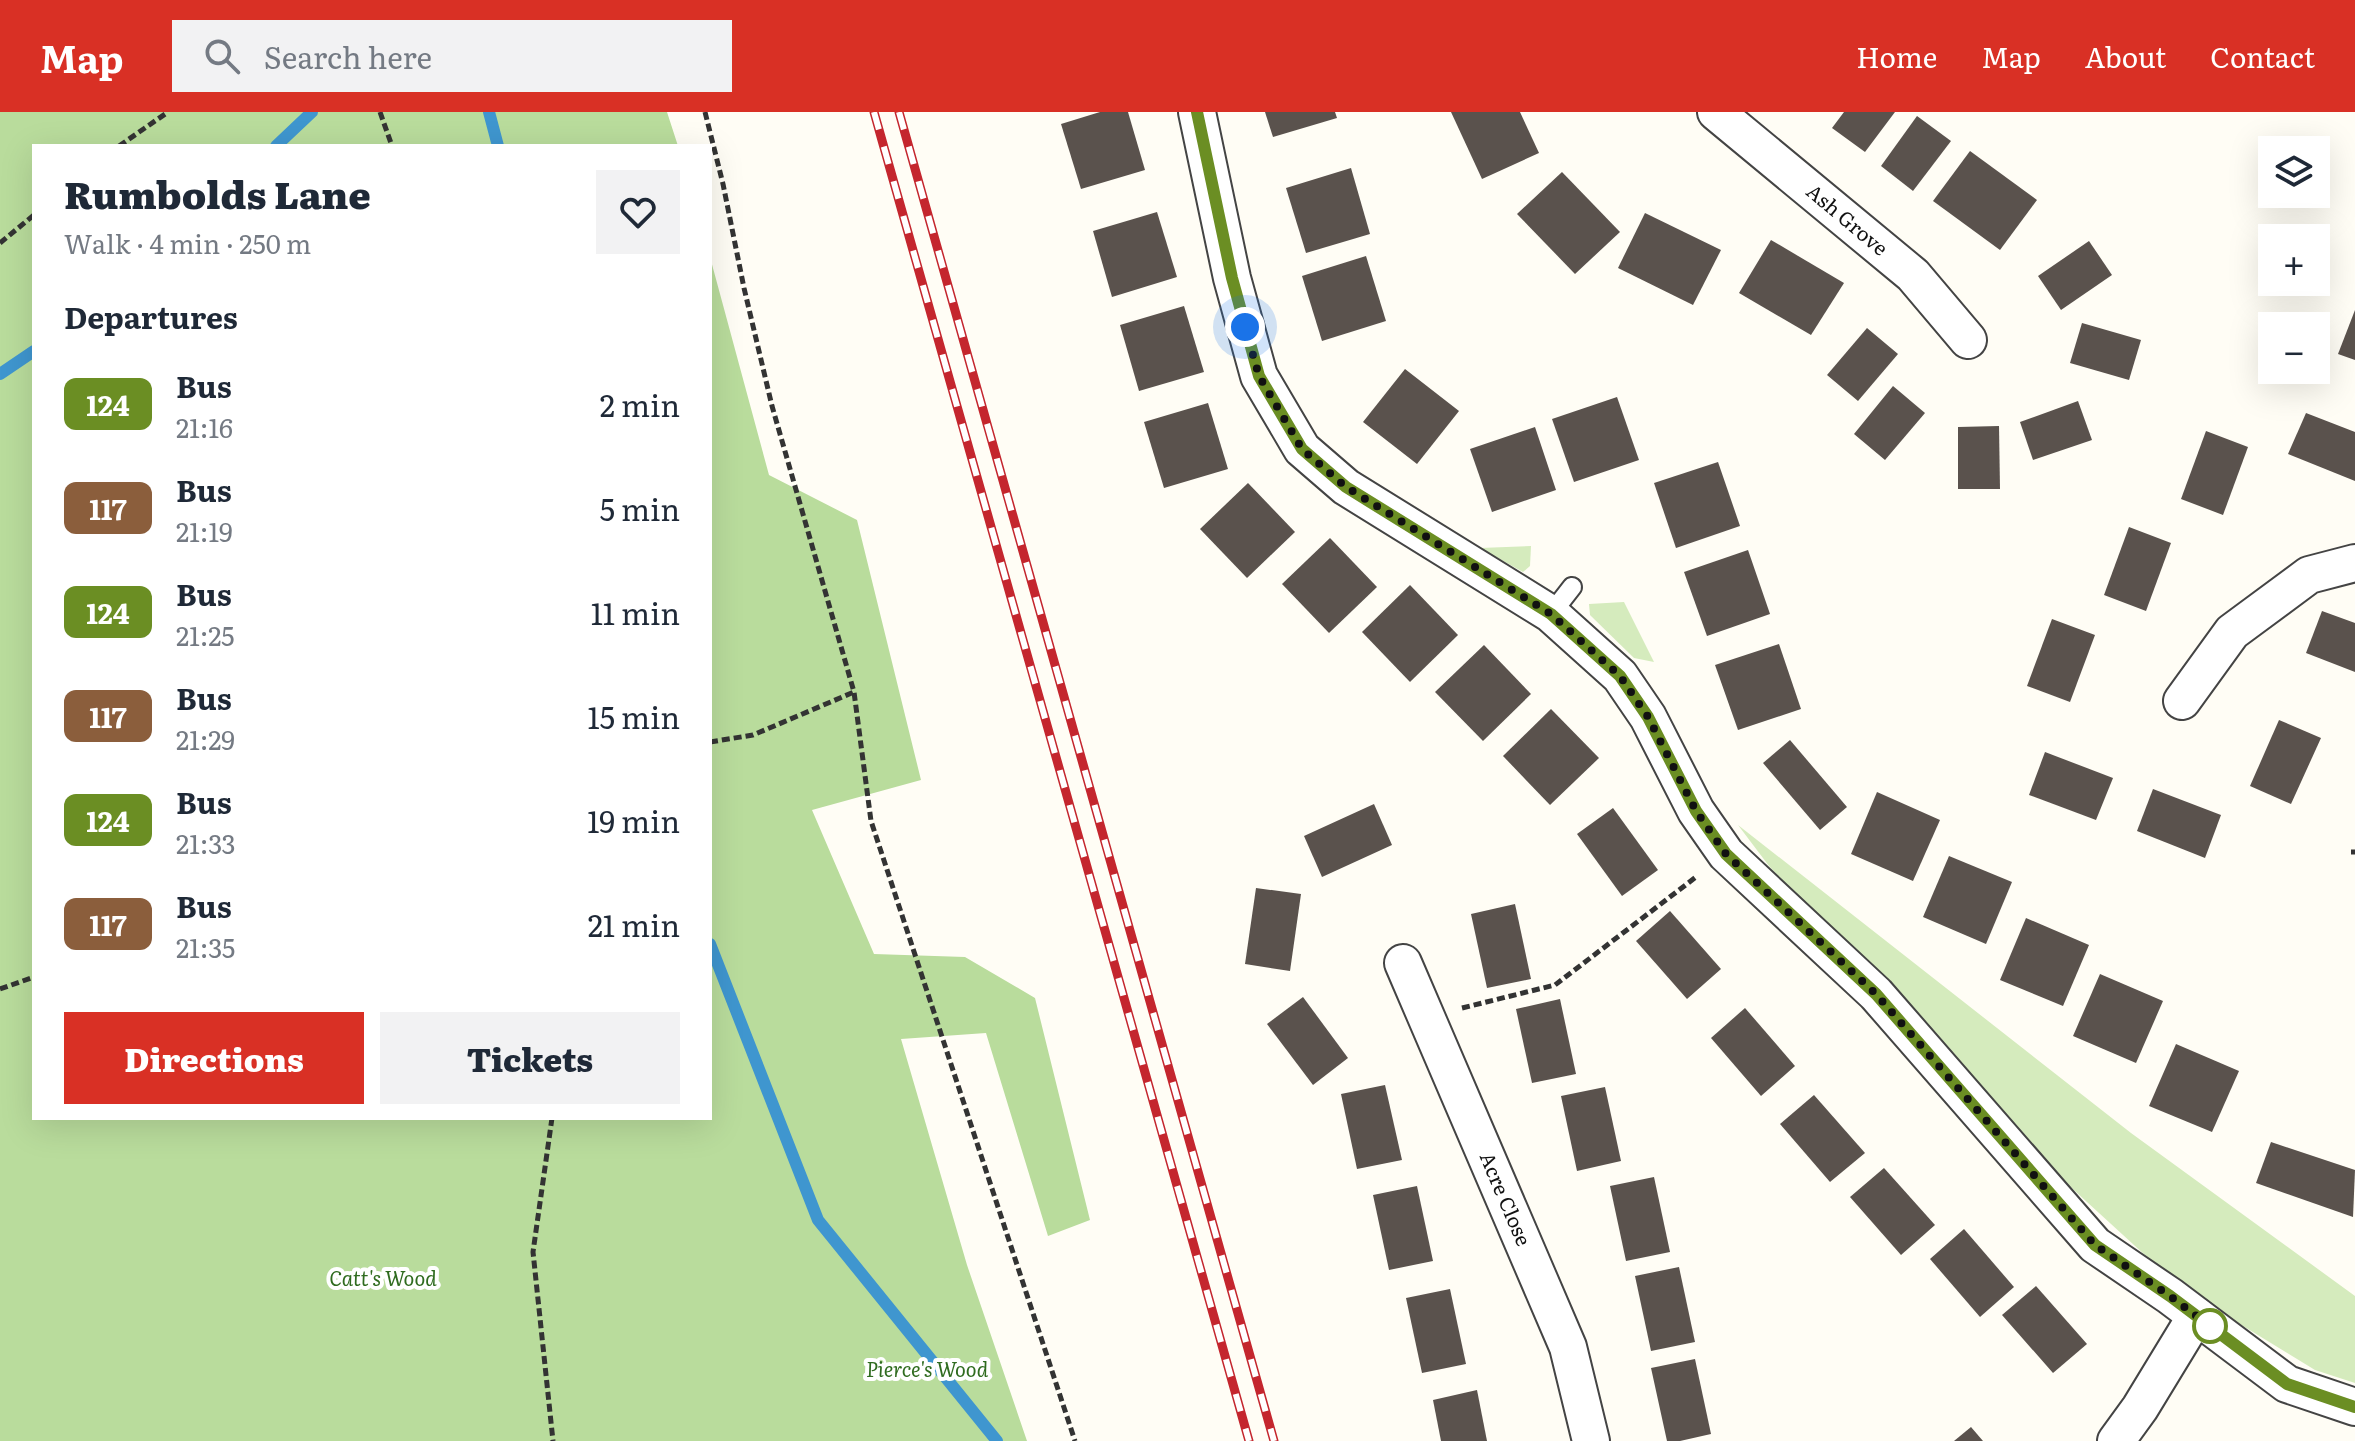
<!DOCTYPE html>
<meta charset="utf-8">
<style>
body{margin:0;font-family:Literata,serif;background:#f2f2f3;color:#1f2937;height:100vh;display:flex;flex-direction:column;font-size:30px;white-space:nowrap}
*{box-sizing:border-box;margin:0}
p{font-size:26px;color:#747a83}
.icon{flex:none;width:44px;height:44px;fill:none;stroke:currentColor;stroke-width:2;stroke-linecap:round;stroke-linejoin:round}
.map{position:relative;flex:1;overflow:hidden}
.panel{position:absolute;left:32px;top:32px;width:680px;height:976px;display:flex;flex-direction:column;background:#fff;border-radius:0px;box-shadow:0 8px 32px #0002}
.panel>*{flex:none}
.badge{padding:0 16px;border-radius:12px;font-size:28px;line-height:52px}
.tools{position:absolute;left:2258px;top:24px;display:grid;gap:16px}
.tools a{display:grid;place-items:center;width:72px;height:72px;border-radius:0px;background:#fff;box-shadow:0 8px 32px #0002;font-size:40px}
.you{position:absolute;width:40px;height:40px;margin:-20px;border:6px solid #fff;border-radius:50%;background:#1a73e8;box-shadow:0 0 0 12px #1a73e833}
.map>.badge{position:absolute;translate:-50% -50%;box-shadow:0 0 0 4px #fff}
h2{padding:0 32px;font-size:30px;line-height:72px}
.round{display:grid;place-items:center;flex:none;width:84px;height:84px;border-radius:0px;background:#f2f2f3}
.summary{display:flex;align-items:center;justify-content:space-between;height:136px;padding:0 32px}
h1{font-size:38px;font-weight:800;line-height:60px}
.button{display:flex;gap:16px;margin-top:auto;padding:16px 32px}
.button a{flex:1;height:92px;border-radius:0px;background:#d93025;color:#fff;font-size:32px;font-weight:800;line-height:92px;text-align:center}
.button a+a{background:#f2f2f3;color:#1f2937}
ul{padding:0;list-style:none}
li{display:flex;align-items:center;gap:24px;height:104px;padding:0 32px}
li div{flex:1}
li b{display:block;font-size:30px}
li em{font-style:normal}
li .badge{min-width:88px;font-weight:700;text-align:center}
header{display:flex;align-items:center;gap:48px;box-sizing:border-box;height:112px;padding:0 40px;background:#d93025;color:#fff}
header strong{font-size:38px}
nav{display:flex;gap:44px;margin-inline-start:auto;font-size:28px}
.search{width:560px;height:72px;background:#f2f2f3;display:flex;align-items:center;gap:20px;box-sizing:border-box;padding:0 28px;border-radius:0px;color:#747a83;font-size:30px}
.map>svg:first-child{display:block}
.green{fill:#d5ebbd}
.forest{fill:#b9dc9c}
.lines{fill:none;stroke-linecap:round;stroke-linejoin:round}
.stream{stroke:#3f96cf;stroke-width:12}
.building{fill:#5a524d}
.lane-casing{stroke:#444;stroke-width:22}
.street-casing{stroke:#444;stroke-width:40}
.path{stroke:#333;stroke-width:5;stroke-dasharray:8 4;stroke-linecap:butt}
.lane{stroke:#fff;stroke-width:18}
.street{stroke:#fff;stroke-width:36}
.rail-casing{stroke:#c4262e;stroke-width:9}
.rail{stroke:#fff;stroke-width:6;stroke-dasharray:18;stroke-linecap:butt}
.line-casing{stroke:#fff;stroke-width:18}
.line{stroke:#6b8e23;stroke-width:12}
.walk{stroke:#111;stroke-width:8;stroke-dasharray:0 14.4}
.stop-dot{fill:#fff;stroke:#6b8e23;stroke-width:4}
.labels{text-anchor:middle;stroke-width:8;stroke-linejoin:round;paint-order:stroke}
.street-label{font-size:20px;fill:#111;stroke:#fff}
.park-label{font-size:20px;font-style:italic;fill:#2f6b1f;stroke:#fff}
</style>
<header>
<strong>Map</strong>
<div class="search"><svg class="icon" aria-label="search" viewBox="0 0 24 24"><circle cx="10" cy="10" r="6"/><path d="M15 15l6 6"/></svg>Search here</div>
<nav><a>Home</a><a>Map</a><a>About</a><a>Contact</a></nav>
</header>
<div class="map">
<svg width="2355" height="1329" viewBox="0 0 2355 1329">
<rect width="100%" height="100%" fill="#fffdf5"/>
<!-- green -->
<g class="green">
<path d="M1531 434 1530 454 1523 460 1480 436Z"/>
<path d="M1624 490 1654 550 1634 546 1590 503 1589 492Z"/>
<path d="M1738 713 2131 1021 2355 1184V1271L2315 1258 2181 1176 2064 1069 1769 754Z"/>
</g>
<!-- forest -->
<path class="forest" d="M0 0H667L678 34H34V1006H710V145L769 363 857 408 921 668 812 698 874 842 965 845 1035 886 1090 1108 1048 1124 986 921 901 927 967 1153 1027 1329H0Z"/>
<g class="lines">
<!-- stream -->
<g class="stream">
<path d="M489 0 498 34"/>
<path d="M276 34 312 0"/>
<path d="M0 262 34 239"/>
<path d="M710 832 818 1108 997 1329"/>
</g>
</g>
<!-- building -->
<g class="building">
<path d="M1100 0H1128L1145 58 1081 77 1061 12Z"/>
<path d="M1265 0H1335L1337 6 1273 25Z"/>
<path d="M1451 0H1520L1539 41 1482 67Z"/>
<path d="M1844 0H1895L1865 40 1832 16Z"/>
<path d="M1917 4 1951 29 1913 79 1881 54Z"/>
<path d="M1970 39 2037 88 2000 138 1933 89Z"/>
<path d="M1351 56 1370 122 1306 141 1286 76Z"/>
<path d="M1562 60 1620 120 1575 162 1517 102Z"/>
<path d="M1157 100 1177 165 1112 185 1093 119Z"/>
<path d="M1645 101 1721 138 1693 193 1618 156Z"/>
<path d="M1771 128 1844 171 1811 223 1739 181Z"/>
<path d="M2089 129 2112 163 2061 198 2038 164Z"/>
<path d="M1366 144 1386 209 1322 229 1302 164Z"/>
<path d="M1184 194 1204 260 1139 279 1120 213Z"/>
<path d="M2355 198V248L2338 242Z"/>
<path d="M2082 211 2141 228 2129 268 2070 251Z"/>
<path d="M1867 216 1898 242 1858 289 1827 263Z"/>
<path d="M1405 257 1459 299 1417 352 1363 310Z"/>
<path d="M1893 274 1925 301 1885 348 1854 322Z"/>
<path d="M1617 285 1639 348 1574 370 1552 307Z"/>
<path d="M2078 289 2092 328 2033 348 2020 310Z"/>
<path d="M1208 291 1228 357 1164 376 1144 310Z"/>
<path d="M2306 301 2355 320V369L2288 342Z"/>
<path d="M1999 314 2000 377H1958V315Z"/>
<path d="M1535 315 1556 378 1492 400 1470 337Z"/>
<path d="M2206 319 2248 335 2223 403 2181 387Z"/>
<path d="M1718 350 1740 414 1676 436 1654 371Z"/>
<path d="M1248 371 1295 420 1247 466 1200 417Z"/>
<path d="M2129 415 2171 431 2146 499 2104 483Z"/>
<path d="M1330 426 1377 475 1329 521 1282 472Z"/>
<path d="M1748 438 1770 502 1707 524 1684 460Z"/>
<path d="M1410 473 1458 523 1410 570 1362 520Z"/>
<path d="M2322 499 2355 511V560L2306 541Z"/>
<path d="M2052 507 2095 523 2070 590 2027 574Z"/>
<path d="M1779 532 1801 597 1738 618 1715 553Z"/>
<path d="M1484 533 1531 582 1483 629 1435 580Z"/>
<path d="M1551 597 1599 646 1550 693 1503 644Z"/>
<path d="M2279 608 2321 626 2291 692 2250 674Z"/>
<path d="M1790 628 1847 695 1820 718 1763 651Z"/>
<path d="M2045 640 2113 666 2096 708 2029 683Z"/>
<path d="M2153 677 2221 703 2205 746 2137 719Z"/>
<path d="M1877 680 1940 708 1913 769 1851 742Z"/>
<path d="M1374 692 1392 733 1322 765 1304 724Z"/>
<path d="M1613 696 1658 758 1622 784 1577 722Z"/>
<path d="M1949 744 2012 770 1986 832 1923 805Z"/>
<path d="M1256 776 1301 782 1290 859 1245 852Z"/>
<path d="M1515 792 1531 867 1487 876 1471 802Z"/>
<path d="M1670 799 1721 857 1687 887 1636 829Z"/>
<path d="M2026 806 2089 833 2063 894 2000 868Z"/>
<path d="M2100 862 2163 889 2136 951 2073 924Z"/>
<path d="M1303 885 1348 946 1313 973 1267 912Z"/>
<path d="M1560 887 1576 962 1532 971 1516 897Z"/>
<path d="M1745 896 1795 954 1761 984 1711 926Z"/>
<path d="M2176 932 2239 959 2212 1020 2149 994Z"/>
<path d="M1385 973 1402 1048 1357 1057 1341 982Z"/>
<path d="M1605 975 1621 1049 1577 1059 1561 984Z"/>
<path d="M1814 983 1865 1041 1830 1070 1780 1012Z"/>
<path d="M2271 1030 2355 1058 2353 1105 2256 1071Z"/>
<path d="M1884 1056 1935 1113 1901 1143 1850 1085Z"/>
<path d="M1654 1065 1670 1140 1626 1149 1610 1074Z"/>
<path d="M1417 1074 1433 1149 1389 1158 1373 1083Z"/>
<path d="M1964 1117 2014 1175 1980 1205 1930 1147Z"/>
<path d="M1679 1155 1695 1230 1651 1239 1635 1164Z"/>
<path d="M2036 1174 2087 1232 2053 1261 2002 1203Z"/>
<path d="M1450 1177 1466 1252 1422 1261 1406 1186Z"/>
<path d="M1695 1247 1711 1322 1680 1329H1667L1651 1256Z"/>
<path d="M1477 1278 1487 1329H1441L1433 1288Z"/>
<path d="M1971 1315 1983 1329H1954Z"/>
</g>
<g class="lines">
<defs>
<path id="lane" d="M1551 502 1572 475"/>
<g id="street">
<path d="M1197 0 1232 166 1259 264 1302 337 1346 375 1551 502 1620 564 1648 605 1696 699 1726 742 1876 882 2095 1133 2170 1184 2287 1272 2355 1295"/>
<path d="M1716 0 1913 163 1968 228"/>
<path d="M2182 589 2232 520 2309 463 2355 451"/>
<path d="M1403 851 1568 1235 1591 1329"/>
<path d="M2116 1329 2140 1296 2196 1204"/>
</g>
</defs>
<!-- lane casing -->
<use href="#lane" class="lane-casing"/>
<!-- street casing -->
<use href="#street" class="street-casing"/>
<!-- path -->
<g class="path">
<path d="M380 0 392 34"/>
<path d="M705 0 723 72 744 176 772 294 854 580 871 709 1075 1329"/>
<path d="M119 34 168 0"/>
<path d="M0 131 34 103"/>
<path d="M710 630 753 623 854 580"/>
<path d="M2351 740H2355"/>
<path d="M0 877 34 865"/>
<path d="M1462 896 1555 873 1696 765"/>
<path d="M552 1006 533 1140 553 1329"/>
</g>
<!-- lane -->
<use href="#lane" class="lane"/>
<!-- street -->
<use href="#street" class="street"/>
<defs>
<g id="rail">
<path d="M874 0 1249 1329"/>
<path d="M899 0 1274 1329"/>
</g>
</defs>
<!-- rail casing -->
<use href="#rail" class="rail-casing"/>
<!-- rail -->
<use href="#rail" class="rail"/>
</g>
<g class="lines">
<defs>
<path id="line" d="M1197 0 1232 166 1259 264 1302 337 1346 375 1551 502 1620 564 1648 605 1696 699 1726 742 1876 882 2095 1133 2170 1184 2287 1272 2355 1295"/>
</defs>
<!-- line casing -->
<use href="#line" class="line-casing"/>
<!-- line -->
<use href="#line" class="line"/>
<!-- walk -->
<path class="walk" d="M1245 215 1259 264 1302 337 1346 375 1551 502 1620 564 1648 605 1696 699 1726 742 1876 882 2095 1133 2170 1184 2219 1221 2210 1214"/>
</g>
<!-- markers -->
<circle class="stop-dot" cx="2210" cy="1214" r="16"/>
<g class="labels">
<!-- street labels -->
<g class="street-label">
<text transform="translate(1847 108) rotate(40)" y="7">Ash Grove</text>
<text transform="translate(1505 1087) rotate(67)" y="7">Acre Close</text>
</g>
<!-- park labels -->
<g class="park-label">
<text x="383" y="1174">Catt's Wood</text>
<text x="927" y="1265">Pierce's Wood</text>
</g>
</g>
</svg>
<div class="tools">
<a><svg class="icon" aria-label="layers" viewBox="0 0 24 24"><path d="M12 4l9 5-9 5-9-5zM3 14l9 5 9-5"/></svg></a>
<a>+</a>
<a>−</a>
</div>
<div class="you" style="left:1245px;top:215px"></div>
<section class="panel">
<div class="summary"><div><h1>Rumbolds Lane</h1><p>Walk · 4 min · 250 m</p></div><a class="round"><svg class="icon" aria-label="heart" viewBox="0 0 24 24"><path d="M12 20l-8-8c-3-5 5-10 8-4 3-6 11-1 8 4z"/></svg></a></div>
<h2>Departures</h2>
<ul>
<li><span class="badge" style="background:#6b8e23;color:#fff">124</span><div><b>Bus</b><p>21:16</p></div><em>2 min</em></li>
<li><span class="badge" style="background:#8b5e3c;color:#fff">117</span><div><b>Bus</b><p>21:19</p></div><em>5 min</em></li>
<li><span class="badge" style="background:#6b8e23;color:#fff">124</span><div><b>Bus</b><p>21:25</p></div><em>11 min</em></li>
<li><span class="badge" style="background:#8b5e3c;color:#fff">117</span><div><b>Bus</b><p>21:29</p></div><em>15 min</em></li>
<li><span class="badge" style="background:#6b8e23;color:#fff">124</span><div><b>Bus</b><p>21:33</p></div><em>19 min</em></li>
<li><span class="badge" style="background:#8b5e3c;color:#fff">117</span><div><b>Bus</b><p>21:35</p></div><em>21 min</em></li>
</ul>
<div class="button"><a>Directions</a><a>Tickets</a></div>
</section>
</div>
